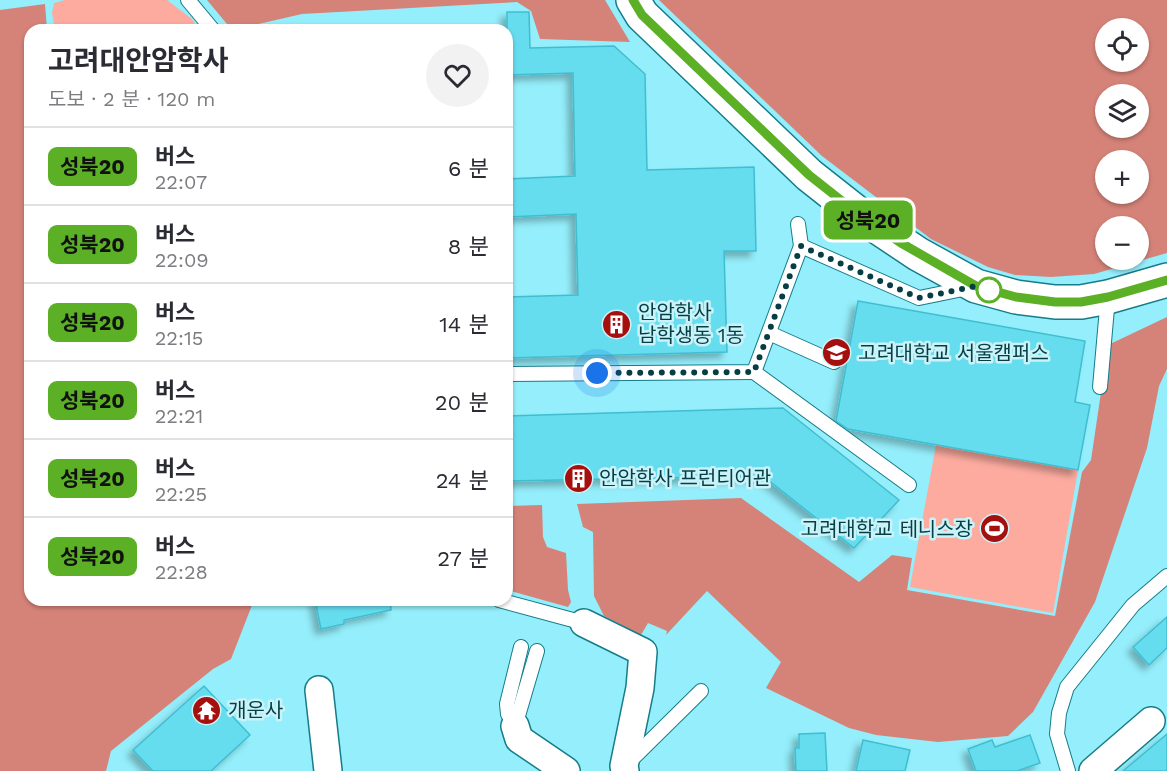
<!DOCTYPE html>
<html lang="ko">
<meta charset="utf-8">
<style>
body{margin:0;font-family:"Work Sans","Noto Sans KR",sans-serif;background:#f2f2f3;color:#2b2b33;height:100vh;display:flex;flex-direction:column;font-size:22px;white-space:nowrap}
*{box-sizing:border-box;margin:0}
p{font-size:20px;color:#7c7c81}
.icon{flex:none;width:33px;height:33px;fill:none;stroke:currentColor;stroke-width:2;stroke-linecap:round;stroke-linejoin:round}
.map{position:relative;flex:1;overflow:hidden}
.side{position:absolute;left:24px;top:24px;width:489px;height:582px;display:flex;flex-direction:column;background:#fff;border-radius:18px;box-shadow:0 2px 4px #0004}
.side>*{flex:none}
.badge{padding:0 12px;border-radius:9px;font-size:21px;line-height:39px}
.tools{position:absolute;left:1095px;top:18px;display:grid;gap:12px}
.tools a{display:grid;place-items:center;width:54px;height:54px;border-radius:50%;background:#fff;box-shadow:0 2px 4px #0004;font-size:30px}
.you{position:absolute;width:30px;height:30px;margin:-15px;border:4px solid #fff;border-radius:50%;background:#1a73e8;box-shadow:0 0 0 9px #1a73e833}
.map>.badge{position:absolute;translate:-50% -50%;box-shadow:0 0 0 3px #fff}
.round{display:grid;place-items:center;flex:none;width:63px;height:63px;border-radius:32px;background:#f2f2f3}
.head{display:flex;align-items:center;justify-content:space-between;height:102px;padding:0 24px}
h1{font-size:28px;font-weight:700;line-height:45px}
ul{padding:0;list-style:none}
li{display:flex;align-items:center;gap:18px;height:78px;padding:0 24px;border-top:2px solid #e1e1e2}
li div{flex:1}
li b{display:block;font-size:22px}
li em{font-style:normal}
li .badge{min-width:66px;font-weight:700;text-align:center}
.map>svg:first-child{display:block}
.green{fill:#fdab9f}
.forest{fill:#d58378;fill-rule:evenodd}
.building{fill:#65ddef;stroke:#40becf;stroke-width:1.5;filter:url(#shadow)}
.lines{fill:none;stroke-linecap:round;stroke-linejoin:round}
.lane-casing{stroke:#157c89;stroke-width:16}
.street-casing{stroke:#157c89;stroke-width:30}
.secondary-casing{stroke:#157c89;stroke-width:36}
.lane{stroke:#fff;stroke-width:14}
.street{stroke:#fff;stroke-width:27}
.secondary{stroke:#fff;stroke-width:33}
.line-casing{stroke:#fff;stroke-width:14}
.line{stroke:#5bb025;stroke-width:9}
.walk{stroke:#053e45;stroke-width:6;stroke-dasharray:0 10.8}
.stop-dot{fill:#fff;stroke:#5bb025;stroke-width:3}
.labels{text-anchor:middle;stroke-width:5;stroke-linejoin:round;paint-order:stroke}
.poi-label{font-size:20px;fill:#053e45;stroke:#c9f3f9;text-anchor:start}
</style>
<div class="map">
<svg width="1167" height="771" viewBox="0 0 1167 771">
<defs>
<filter id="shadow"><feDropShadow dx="-5.5" dy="5.5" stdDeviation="3" flood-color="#0004"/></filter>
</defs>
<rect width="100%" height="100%" fill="#94eefb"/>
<!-- green -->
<g class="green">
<path d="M65 0H167L192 19 199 30H55L52 13 54 3Z"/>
<path d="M936 445 1078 470 1053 613 910 587Z"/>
</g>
<!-- forest -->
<g class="forest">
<path d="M207 0H605L630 42 540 39 531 11 517 2 302 14 232 30Z"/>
<path d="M659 0H1167V253L1094 274 1051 277 1015 275 988 267 931 239 822 156ZM1106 28H1138V62H1106ZM1106 94H1138V128H1106ZM1138 160V194H1106V160ZM1106 226H1138V260H1106Z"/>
<path d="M45 4 47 30H30V600H254L231 659 213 669 111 751 106 771H0V10Z"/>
<path d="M1167 317V369L1159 386 1147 448 1095 602 1033 712 1008 736 938 742 876 735 849 728 766 688 781 662 707 591 666 635 667 631 648 623 641 635 604 616 594 596 593 532 583 527 577 504 741 498 859 582 892 555 912 558 907 590 1055 616 1082 472 1091 460 1108 345Z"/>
<path d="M542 505 543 537 547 547 566 553 568 590 571 602 568 607 507 590V506Z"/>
</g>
<!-- building -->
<g class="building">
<path d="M507 12H529L530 48 614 46 645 74 647 170 754 167 756 251H724L727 352 507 358V297L578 295 576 214 507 217V179L575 176 573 73 507 75Z"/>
<path d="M858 301 1085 341 1075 402 1090 405 1078 470 848 429 836 421Z"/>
<path d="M783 408 899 500 854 548 763 476 507 481V416Z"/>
<path d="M315 600H390L391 610 344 620V624L321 629Z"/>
<path d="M1167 617V648L1149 665 1133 647Z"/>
<path d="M204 686 250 735 211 771H153L133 750Z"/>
<path d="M825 733 827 771H796L795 748H799V734Z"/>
<path d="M1167 734V771H1123Z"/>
<path d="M1030 735 1040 763 1017 771H976L968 749 992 740 995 747Z"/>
<path d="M863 740 910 750 905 771H856Z"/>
</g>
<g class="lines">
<defs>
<g id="lane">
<path d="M188 0 213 30"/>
<path d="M798 224 801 246"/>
<path d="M769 333 834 362"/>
<path d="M754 372 909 485"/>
<path d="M507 374 754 372 801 246 919 298 968 288"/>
<path d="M1100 387 1108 297"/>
<path d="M499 600 584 623"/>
<path d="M515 726 508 714 507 704 521 647"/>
<path d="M515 726 537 651"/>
<path d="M628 763 701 691"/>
<path d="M1068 771 1057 734 1059 713 1067 687 1133 605 1167 576"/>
</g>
<g id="street">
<path d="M584 623 643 652 640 688 624 766 625 771"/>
<path d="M319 690 328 771"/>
<path d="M515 726 519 739 566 771"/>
<path d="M1093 771 1151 721"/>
</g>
<path id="secondary" d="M633 0 642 15 809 175 861 216 918 254 976 286 1016 297 1055 302H1081L1108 297 1167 280"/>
</defs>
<!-- lane casing -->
<use href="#lane" class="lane-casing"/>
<!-- street casing -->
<use href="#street" class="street-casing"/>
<!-- secondary casing -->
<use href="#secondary" class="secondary-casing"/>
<!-- lane -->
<use href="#lane" class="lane"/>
<!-- street -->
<use href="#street" class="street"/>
<!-- secondary -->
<use href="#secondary" class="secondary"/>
</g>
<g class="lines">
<defs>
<path id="line" d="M633 0 642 15 809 175 861 216 901 243 976 286 1016 297 1055 302H1081L1108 297 1167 280"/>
</defs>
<!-- line casing -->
<use href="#line" class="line-casing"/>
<!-- line -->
<use href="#line" class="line"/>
<!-- walk -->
<path class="walk" d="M597 373 754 372 801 246 919 298 976 286 996 292 989 290"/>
</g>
<!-- icons -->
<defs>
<symbol id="building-disc" viewBox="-11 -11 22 22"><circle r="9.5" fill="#a5100f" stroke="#c9f3f9"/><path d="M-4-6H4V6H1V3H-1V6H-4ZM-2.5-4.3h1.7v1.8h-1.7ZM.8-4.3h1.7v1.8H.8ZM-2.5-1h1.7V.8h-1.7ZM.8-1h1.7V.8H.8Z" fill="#fff"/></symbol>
<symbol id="university-disc" viewBox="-11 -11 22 22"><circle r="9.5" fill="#a5100f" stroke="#c9f3f9"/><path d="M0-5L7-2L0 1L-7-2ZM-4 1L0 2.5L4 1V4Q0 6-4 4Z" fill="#fff"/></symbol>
<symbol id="stadium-disc" viewBox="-11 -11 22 22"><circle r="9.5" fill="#a5100f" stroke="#c9f3f9"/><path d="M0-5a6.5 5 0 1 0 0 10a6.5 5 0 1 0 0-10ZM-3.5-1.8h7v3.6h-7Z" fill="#fff"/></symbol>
<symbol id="temple-disc" viewBox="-11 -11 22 22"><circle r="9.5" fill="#a5100f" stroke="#c9f3f9"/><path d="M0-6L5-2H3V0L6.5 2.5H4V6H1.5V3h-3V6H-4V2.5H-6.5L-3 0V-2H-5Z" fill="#fff"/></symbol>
</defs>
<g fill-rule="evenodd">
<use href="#building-disc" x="600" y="308" width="33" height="33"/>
<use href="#university-disc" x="820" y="336" width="33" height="33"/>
<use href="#building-disc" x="562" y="462" width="33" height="33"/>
<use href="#stadium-disc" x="978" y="512" width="33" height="33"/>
<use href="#temple-disc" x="190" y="694" width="33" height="33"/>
</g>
<!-- markers -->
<circle class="stop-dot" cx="989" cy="290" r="12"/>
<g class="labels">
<!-- poi labels -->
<g class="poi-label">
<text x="638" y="319">안암학사<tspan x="638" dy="23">남학생동 1동</tspan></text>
<text x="858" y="360">고려대학교 서울캠퍼스</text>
<text x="599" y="485">안암학사 프런티어관</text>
<text x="973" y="536" text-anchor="end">고려대학교 테니스장</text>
<text x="228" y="717">개운사</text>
</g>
</g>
</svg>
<div class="tools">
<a><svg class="icon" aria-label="locate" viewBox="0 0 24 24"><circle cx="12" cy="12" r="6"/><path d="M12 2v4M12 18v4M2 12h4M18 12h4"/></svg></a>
<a><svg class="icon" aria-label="layers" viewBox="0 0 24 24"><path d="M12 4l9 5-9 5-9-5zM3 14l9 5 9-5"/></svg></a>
<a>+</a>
<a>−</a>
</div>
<div class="you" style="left:597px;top:373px"></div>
<b class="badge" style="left:868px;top:220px;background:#5bb025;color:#111">성북20</b>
<section class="side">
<div class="head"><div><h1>고려대안암학사</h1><p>도보 · 2 분 · 120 m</p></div><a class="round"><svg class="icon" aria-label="heart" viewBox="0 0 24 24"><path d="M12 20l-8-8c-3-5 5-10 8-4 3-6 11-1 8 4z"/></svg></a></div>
<ul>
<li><span class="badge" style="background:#5bb025;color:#111">성북20</span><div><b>버스</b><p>22:07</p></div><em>6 분</em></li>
<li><span class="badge" style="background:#5bb025;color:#111">성북20</span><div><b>버스</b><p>22:09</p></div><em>8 분</em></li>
<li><span class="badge" style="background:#5bb025;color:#111">성북20</span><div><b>버스</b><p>22:15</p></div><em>14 분</em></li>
<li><span class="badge" style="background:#5bb025;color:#111">성북20</span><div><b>버스</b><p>22:21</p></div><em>20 분</em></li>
<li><span class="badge" style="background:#5bb025;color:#111">성북20</span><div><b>버스</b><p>22:25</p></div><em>24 분</em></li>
<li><span class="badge" style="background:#5bb025;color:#111">성북20</span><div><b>버스</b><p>22:28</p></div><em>27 분</em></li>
</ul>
</section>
</div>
